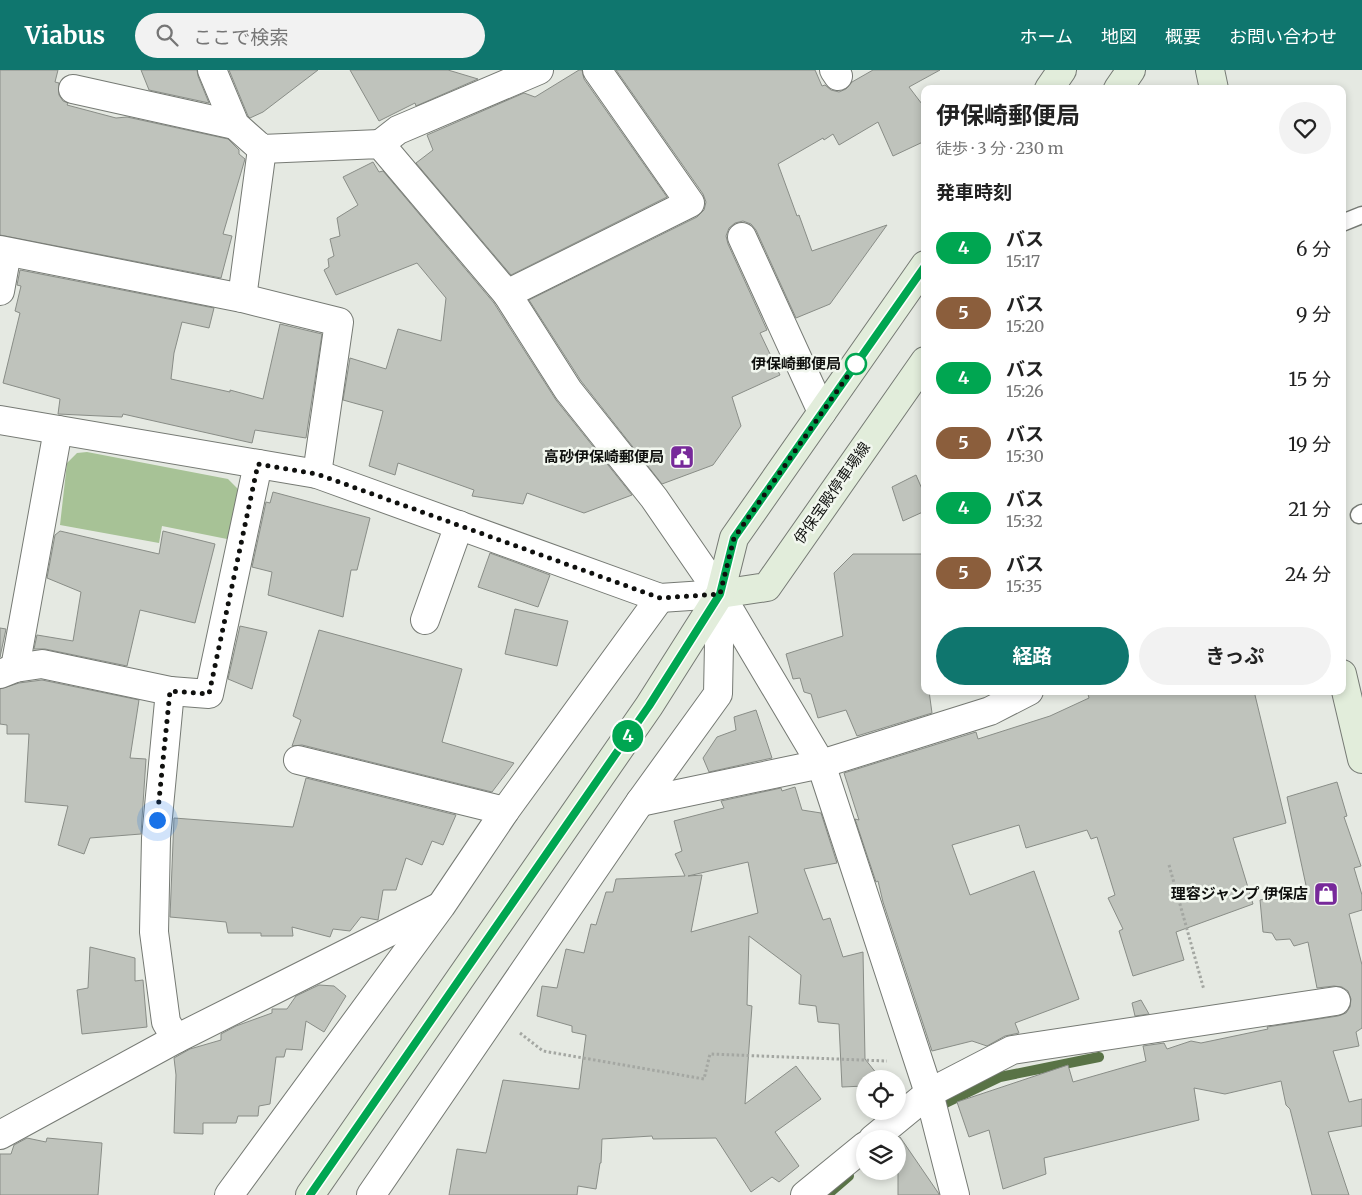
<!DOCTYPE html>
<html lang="ja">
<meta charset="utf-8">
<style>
body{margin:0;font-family:Merriweather,"Noto Sans JP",serif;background:#f2f2f2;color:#222;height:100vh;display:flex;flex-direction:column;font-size:19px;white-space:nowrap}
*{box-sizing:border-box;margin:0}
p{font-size:16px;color:#767676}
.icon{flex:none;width:28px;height:28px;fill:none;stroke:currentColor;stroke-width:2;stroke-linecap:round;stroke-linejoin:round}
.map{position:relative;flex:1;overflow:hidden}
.sheet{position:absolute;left:921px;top:15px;width:425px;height:610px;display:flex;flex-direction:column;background:#fff;border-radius:10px;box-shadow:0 2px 8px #0003}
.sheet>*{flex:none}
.badge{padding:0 10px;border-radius:16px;font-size:18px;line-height:32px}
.fabs{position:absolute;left:856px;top:1000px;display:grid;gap:10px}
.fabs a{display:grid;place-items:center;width:50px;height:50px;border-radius:50%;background:#fff;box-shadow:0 2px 8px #0003;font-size:25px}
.you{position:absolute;width:25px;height:25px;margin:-12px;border:4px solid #fff;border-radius:50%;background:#1a73e8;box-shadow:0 0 0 8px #1a73e833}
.map>.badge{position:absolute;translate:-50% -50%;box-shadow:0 0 0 2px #fff}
h2{padding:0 15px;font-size:19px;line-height:45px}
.round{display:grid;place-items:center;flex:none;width:52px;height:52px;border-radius:26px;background:#f2f2f2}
.headline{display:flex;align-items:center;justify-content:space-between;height:85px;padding:0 15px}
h1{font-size:24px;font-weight:700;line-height:38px}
.action{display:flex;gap:10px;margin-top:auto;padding:10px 15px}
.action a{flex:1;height:58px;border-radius:30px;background:#0f766e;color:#fff;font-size:20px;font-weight:700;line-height:58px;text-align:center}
.action a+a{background:#f2f2f2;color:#222}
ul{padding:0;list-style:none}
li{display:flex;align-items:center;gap:15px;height:65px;padding:0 15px}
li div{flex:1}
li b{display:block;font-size:19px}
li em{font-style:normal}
li .badge{min-width:55px;font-weight:700;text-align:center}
header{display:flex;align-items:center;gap:30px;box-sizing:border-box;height:70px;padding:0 25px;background:#0f766e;color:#fff}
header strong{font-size:24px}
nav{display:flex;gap:28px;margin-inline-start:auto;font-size:18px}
.search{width:350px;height:45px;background:#f2f2f2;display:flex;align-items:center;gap:12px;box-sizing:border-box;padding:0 18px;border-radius:28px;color:#767676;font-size:19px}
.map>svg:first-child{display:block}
.green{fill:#a7c296}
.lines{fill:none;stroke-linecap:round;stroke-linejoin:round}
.stream{stroke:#597346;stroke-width:10}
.building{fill:#bfc3bc;stroke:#898d87;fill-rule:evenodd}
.lane-casing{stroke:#767a74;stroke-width:19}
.street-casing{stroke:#767a74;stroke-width:30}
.secondary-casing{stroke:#767a74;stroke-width:30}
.path{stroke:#a4a7a2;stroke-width:3;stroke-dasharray:2.5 2.5;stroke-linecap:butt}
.lane{stroke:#fff;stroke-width:16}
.street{stroke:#fff;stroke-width:28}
.secondary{stroke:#e2eddb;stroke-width:28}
.line-casing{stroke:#fff;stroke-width:11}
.line{stroke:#00a651;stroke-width:8}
.walk{stroke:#0f100e;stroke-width:5;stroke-dasharray:0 9}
.stop-dot{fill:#fff;stroke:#00a651;stroke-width:2.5}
.labels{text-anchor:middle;stroke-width:5;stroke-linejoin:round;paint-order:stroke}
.stop-label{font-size:15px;font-weight:bold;fill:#0f100e;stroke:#f2f7ef;text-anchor:end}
.poi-label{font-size:15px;font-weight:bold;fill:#0f100e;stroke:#f2f7ef;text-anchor:end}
.street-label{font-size:15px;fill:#0f100e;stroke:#f2f7ef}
</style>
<header>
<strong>Viabus</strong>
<div class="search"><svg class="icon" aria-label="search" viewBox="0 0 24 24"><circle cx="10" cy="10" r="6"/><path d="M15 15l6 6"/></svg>ここで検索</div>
<nav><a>ホーム</a><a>地図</a><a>概要</a><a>お問い合わせ</a></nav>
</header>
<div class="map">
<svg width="1362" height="1125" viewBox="0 0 1362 1125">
<rect width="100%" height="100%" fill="#e5e9e2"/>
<!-- green -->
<path class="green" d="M87 382 228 409 238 419 232 470 162 456 159 473 60 455 67 393 77 383Z"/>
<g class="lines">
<!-- stream -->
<g class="stream">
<path d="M935 1038 1000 1007 1099 987"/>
<path d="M827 1125 849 1106"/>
</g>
</g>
<!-- building -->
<g class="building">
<path d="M0 0H58L55 12 59 13V25L63 31 68 33 67 35 116 48 127 47 228 69 239 80V84L245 89 223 164 232 166 221 208 0 165Z"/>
<path d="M141 0H197L198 6 209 33 149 20Z"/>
<path d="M229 0H318L263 42 250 48 248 46Z"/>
<path d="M350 0H448L478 9 416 36 415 33 379 51Z"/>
<path d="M579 0H582L584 9 667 127 511 205 416 93 433 80 427 65 524 23 535 27Z"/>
<path d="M616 0H815L822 16 825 15 831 20 839 22 846 19 852 12 873 0H940L909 17 925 38V71L893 86 878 52 839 75 833 64 824 70 823 68 778 94 797 146 799 145 812 181 887 155 830 234 796 248 756 160 751 154 743 151 735 153 729 158 726 166 728 174 767 260 760 263 780 305 732 327 741 356 713 395 662 414 581 311 529 230 697 147 704 140 706 132 703 124Z"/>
<path d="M373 92 379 102 383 101 494 233 556 330 632 425 584 443 527 423 523 434 472 426 474 420 398 393 395 405 369 396 383 341 343 330 350 288 386 299 398 259 441 271 446 228 417 193 336 225 324 200 329 197 328 189 334 186 330 169 340 166 337 148 358 135 343 107Z"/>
<path d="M20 200 214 238 209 258 182 252 174 283 171 309 230 322V320L263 329 280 254 322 264 306 368 255 360 252 373 123 344 122 347 58 344 60 329 3 313 20 243 15 241 21 216 17 215Z"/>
<path d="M916 405 925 426V441L903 451 892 417Z"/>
<path d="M273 422 370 448 357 500H351L343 547 268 525 272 502 252 497 266 432 270 433Z"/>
<path d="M60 461 159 484 163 461 215 474 195 553 140 540 127 596 45 579H34L37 565 73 571 81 522 47 508 55 465Z"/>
<path d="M490 483 550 505 538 537 478 517Z"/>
<path d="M853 484H925V621H929L932 643 857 666 846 640 818 648 811 624 804 622 800 608 793 609 786 584 843 566 834 503Z"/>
<path d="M515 539 568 551 557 596 505 584Z"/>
<path d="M240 556 267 562 252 619 228 609Z"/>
<path d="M0 558 6 559 0 587Z"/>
<path d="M319 560 462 599 442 672 514 693 492 722 302 675 292 676 301 650 293 646Z"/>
<path d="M42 610 139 630 130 688 146 689 141 764 90 768 84 784 58 775 68 736 25 732 29 664H7V655L0 654V619L19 613Z"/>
<path d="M1087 621H1254L1286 753 1233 768 1253 834 1176 862 1184 890 1133 906 1119 861 1123 859 1108 828 1115 825 1097 767 1091 769 1087 760 1026 778 1019 755 952 775 970 825 1034 801 1079 929 1015 953 1019 963 1005 966 987 976 972 971 932 981 883 832 878 811 876 812 855 749 859 750 844 703 976 662 978 669 1050 646 1089 628Z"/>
<path d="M756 640 772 688 709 702 703 688 717 667 736 660 734 647Z"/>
<path d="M306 708 456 745 443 775 432 771 422 795 406 788 396 820H383L378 850 361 847 350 861 333 859 330 867 292 857 293 866H261V863H228L226 852 170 847 174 748 293 757Z"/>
<path d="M1337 712 1347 746 1344 747 1361 796 1354 798 1362 825V840L1349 844 1362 895V958L1356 962 1359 976 1333 981 1349 1032 1362 1029V1056L1328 1062 1349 1125H1312L1290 1039 1286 1035 1281 1011 1225 1024 1194 1018 1199 1050 1044 1088 1046 1104 1003 1119 989 1060 969 1067 957 1032 1068 995 1073 1012 1146 991 1143 976 1164 973 1167 979 1191 971 1201 973 1268 959 1267 957 1338 946 1346 943 1350 937 1351 929 1348 921 1342 917 1334 916 1317 918 1308 872 1294 876 1290 869 1276 870 1272 863 1263 862 1260 830 1307 820 1287 727Z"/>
<path d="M795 717 802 740 821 743 837 793 804 799 823 850 830 848 843 887 863 882 865 989 881 1009H865V1016L842 1017 839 954 818 952 816 936 799 934 801 905 749 866 747 935 752 936 745 1034 796 996 821 1029 775 1062 799 1096 779 1112 772 1107 751 1122 716 1068 653 1069 652 1066 602 1069 601 1093H600L596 1119 578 1116 577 1125H449L457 1079 486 1083 503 1010 579 1019 586 965 572 962V956L537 946 542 916 557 918 566 879 584 883 591 854 596 855 606 822H613L616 809 685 806 675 784 682 781 674 751 724 738 721 731 781 718 782 721ZM748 792 758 843 691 862 702 805 688 806Z"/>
<path d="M90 877 135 888V911L143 910 147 957 82 964 77 920 88 918Z"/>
<path d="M319 915 334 916 346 926 324 962 306 951 302 980 286 979 284 987H276L270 1034 259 1036 258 1046H238L236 1053H203V1064L174 1063 176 1005 174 988 190 979 221 970V964L236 956 272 943V939H287L296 926Z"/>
<path d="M1141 930 1149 944 1135 946 1132 933Z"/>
<path d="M900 1067 939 1124V1125H898V1069Z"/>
<path d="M27 1068 46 1072 47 1068 102 1073 98 1125H0V1084H11L14 1075Z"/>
</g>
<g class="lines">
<defs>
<g id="lane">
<path d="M1342 153 1362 145"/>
<path d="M1359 445 1362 443"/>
</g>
<g id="street">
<path d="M212 0 235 55 262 79 380 74 507 224 568 320 654 428 720 524 821 694 929 1023 955 1125"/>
<path d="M834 0 838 6"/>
<path d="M73 19 235 55"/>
<path d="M380 74 398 60 539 0"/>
<path d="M742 167 822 342"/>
<path d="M0 180 242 228 339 252 317 404"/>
<path d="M0 221 7 182"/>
<path d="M507 224 690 133 597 0"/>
<path d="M242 228 262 79"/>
<path d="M0 350 317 404 660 528 720 524"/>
<path d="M425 550 459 455"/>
<path d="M15 598 58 360"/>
<path d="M0 604 15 598 42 594 170 621 156 768 154 862 166 952 176 969"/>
<path d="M170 621 209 624 258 394"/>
<path d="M298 690 505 741"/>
<path d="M640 732 821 694 990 641 1029 621"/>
<path d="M0 1065 176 969 437 838"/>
<path d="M873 1069 929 1023 1012 980 1336 931"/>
<path d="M229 1125 441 836 505 741 660 528"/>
<path d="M371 1125 640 732 718 624 720 524"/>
<path d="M805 1125 865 1076"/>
</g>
<g id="secondary">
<path d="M1210 0 1214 19"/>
<path d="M1049 19 1062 0"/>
<path d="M1118 19 1131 0"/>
<path d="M720 524 767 517 925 291"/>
<path d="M1342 604 1362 689"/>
<path d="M310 1125 649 636 720 524 734 468 925 195"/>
</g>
</defs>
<!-- lane casing -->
<use href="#lane" class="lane-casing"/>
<!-- street casing -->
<use href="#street" class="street-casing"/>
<!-- secondary casing -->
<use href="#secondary" class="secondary-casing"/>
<!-- path -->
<g class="path">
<path d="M1169 795 1204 920"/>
<path d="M520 963 543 981 704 1009 710 984 887 991"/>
</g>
<!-- lane -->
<use href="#lane" class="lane"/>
<!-- street -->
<use href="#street" class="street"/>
<!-- secondary -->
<use href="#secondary" class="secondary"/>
</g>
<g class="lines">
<defs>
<path id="line" d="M310 1125 649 636 720 524 734 468 925 196"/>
</defs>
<!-- line casing -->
<use href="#line" class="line-casing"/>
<!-- line -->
<use href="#line" class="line"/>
<!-- walk -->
<path class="walk" d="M157 750 170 621 209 624 258 394 317 404 660 528 720 524 734 468 856 294"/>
</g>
<!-- icons -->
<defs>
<symbol id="civic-square" viewBox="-11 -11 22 22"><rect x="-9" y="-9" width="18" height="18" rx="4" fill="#77299a" stroke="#f2f7ef"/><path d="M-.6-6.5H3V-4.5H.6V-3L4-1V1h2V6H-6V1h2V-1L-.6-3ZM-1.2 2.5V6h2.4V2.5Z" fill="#fff"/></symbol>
<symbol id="shop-square" viewBox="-11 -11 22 22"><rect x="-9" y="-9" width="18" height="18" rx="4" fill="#77299a" stroke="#f2f7ef"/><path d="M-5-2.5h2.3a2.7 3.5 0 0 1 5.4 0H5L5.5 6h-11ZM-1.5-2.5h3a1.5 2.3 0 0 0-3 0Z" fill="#fff"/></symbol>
</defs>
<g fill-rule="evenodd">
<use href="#civic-square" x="668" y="373" width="28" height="28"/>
<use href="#shop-square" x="1312" y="810" width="28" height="28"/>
</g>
<!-- markers -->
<circle class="stop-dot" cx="856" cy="294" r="10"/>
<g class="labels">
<!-- stop labels -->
<g class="stop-label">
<text x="841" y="299">伊保崎郵便局</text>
</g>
<!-- poi labels -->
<g class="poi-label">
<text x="664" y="392">高砂伊保崎郵便局</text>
<text x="1308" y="829">理容ジャンプ 伊保店</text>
</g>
<!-- street labels -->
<g class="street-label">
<text transform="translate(832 423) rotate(-55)" y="5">伊保宝殿停車場線</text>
</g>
</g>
</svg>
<div class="fabs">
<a><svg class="icon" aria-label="locate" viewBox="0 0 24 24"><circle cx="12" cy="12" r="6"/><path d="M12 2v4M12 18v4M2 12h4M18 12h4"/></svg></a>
<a><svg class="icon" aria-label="layers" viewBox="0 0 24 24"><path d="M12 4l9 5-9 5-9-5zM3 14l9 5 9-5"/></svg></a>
</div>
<div class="you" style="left:157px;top:750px"></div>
<b class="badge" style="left:628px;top:666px;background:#00a651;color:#fff">4</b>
<section class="sheet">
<div class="headline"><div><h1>伊保崎郵便局</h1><p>徒歩 · 3 分 · 230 m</p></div><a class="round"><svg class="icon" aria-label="heart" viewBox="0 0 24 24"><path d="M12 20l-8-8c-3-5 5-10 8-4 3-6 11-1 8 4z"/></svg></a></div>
<h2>発車時刻</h2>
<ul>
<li><span class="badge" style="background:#00a651;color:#fff">4</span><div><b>バス</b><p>15:17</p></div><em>6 分</em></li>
<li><span class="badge" style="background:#8b5e3c;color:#fff">5</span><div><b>バス</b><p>15:20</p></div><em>9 分</em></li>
<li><span class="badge" style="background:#00a651;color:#fff">4</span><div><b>バス</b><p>15:26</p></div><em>15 分</em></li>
<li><span class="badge" style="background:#8b5e3c;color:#fff">5</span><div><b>バス</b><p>15:30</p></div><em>19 分</em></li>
<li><span class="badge" style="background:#00a651;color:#fff">4</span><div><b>バス</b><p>15:32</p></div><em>21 分</em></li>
<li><span class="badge" style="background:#8b5e3c;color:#fff">5</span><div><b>バス</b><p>15:35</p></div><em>24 分</em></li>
</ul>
<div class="action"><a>経路</a><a>きっぷ</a></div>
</section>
</div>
